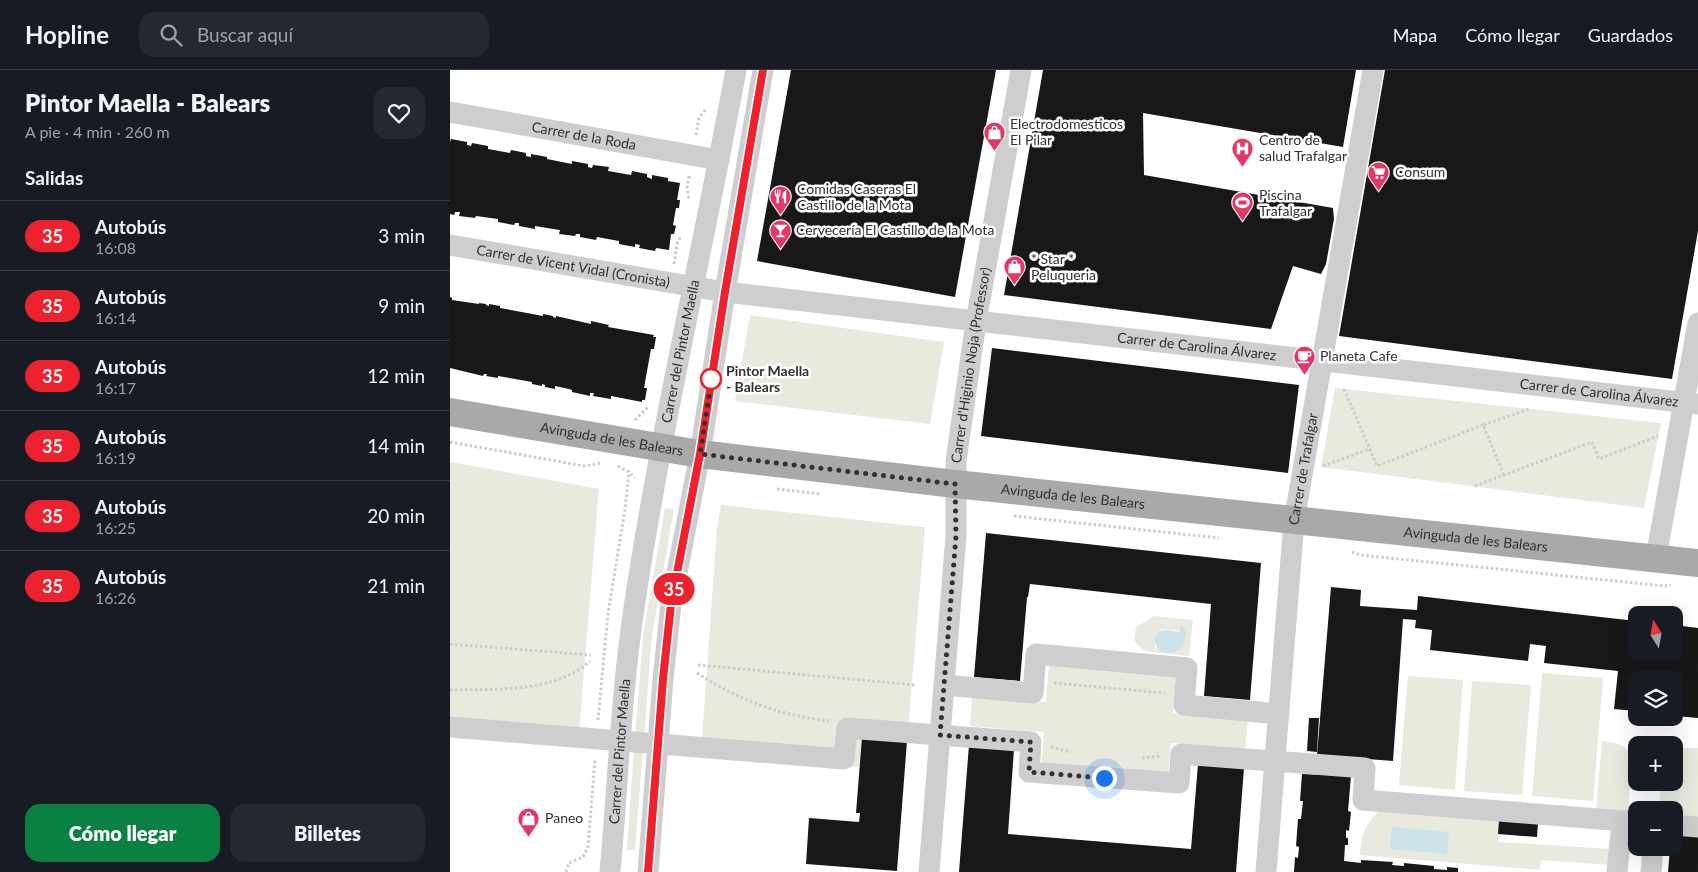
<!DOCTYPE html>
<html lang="es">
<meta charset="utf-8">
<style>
body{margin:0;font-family:Lato,sans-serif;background:#242831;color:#f1f3f6;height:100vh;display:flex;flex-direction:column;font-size:19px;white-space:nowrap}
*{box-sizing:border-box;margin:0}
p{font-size:16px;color:#9ea1a6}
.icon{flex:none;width:28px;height:28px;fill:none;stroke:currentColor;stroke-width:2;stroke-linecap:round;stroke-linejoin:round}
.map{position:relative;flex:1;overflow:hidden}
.side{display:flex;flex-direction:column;background:#171b24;width:450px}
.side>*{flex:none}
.badge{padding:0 10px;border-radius:16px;font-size:18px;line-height:32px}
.needle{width:32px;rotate:349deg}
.fabs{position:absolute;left:1178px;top:536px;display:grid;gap:10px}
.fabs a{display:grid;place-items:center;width:55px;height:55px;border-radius:10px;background:#171b24;box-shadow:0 5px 20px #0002;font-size:25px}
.you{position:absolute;width:25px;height:25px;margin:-12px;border:4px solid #fff;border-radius:50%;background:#1a73e8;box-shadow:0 0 0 8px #1a73e833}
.map>.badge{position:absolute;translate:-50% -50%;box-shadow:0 0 0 2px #fff}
h2{padding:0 25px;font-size:19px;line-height:45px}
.round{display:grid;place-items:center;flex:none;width:52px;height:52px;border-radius:15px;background:#242831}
.summary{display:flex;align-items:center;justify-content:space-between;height:85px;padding:0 25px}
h1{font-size:24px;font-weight:800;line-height:38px}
.primary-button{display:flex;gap:10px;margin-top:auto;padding:10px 25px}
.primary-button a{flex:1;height:58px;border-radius:15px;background:#0b8043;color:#fff;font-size:20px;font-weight:800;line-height:58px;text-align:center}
.primary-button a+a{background:#242831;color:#f1f3f6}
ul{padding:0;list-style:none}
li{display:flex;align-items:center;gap:15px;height:70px;padding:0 25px;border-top:1px solid #363941}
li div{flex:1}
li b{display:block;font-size:19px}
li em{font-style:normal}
li .badge{min-width:55px;font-weight:700;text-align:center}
header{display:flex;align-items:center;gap:30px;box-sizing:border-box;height:70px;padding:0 25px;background:#171b24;border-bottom:1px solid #363941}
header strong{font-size:24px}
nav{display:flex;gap:28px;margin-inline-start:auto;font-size:18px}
.search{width:350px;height:45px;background:#242831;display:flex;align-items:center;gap:12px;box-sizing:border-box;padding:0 18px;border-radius:15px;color:#9ea1a6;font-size:19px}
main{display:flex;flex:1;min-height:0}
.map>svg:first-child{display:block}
.green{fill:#e7eadd;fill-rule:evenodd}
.water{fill:#cae4ea}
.building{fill:#181818}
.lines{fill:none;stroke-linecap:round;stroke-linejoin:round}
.path{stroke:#cbcbcb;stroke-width:3;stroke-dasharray:2.5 2.5;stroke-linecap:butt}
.minor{stroke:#cecece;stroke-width:21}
.major{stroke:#a9a9a9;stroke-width:28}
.line-casing{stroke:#fff;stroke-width:11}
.line{stroke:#ed222e;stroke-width:8}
.walk{stroke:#313131;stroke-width:5;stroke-dasharray:0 9}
.stop-dot{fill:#fff;stroke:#ed222e;stroke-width:2.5}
.labels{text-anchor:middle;stroke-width:5;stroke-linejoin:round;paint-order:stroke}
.poi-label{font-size:14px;fill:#313131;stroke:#fff;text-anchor:start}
.street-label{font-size:14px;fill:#313131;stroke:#fff}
.stop-label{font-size:14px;font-weight:bold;fill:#313131;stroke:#fff;text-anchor:start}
</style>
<header>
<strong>Hopline</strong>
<div class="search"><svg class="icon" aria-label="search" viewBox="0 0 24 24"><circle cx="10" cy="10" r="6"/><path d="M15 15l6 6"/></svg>Buscar aquí</div>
<nav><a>Mapa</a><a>Cómo llegar</a><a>Guardados</a></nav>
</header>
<main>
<section class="side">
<div class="summary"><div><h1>Pintor Maella - Balears</h1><p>A pie · 4 min · 260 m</p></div><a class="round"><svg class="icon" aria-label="heart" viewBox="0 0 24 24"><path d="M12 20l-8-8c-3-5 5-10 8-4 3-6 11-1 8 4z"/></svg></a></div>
<h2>Salidas</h2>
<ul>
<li><span class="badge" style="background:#ed222e;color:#fff">35</span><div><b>Autobús</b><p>16:08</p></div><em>3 min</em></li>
<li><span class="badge" style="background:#ed222e;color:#fff">35</span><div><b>Autobús</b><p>16:14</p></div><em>9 min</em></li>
<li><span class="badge" style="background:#ed222e;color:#fff">35</span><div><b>Autobús</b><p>16:17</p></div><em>12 min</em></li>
<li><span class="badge" style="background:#ed222e;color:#fff">35</span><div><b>Autobús</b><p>16:19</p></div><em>14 min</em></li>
<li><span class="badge" style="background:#ed222e;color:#fff">35</span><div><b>Autobús</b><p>16:25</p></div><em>20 min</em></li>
<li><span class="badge" style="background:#ed222e;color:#fff">35</span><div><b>Autobús</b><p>16:26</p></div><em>21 min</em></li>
</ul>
<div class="primary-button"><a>Cómo llegar</a><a>Billetes</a></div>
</section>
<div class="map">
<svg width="1248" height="802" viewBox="0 0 1248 802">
<rect width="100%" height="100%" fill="#fff"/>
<!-- green -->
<g class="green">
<path d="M300 245 494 272 480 354 285 331Z"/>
<path d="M885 318 1211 353 1194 438 871 397Z"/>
<path d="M0 392 149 419 128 674 0 663Z"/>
<path d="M271 435 475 457 457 671 412 667 409 697 251 683 267 458Z"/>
<path d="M215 438 224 439 202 565 194 669 185 668 193 566Z"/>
<path d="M704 546 743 550 739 586 694 581 684 571 686 557ZM714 559 730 561 725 581 711 582 705 577V566L710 560Z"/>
<path d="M599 594 726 604 723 643 798 650 795 679 721 673 718 708 591 697 594 662 520 656 522 626 596 632Z"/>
<path d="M1092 603 1153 608 1143 731 1082 726Z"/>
<path d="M958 606 1013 610 1005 720 949 715Z"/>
<path d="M1022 611 1081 615 1072 725 1014 721Z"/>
<path d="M1152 671C1166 673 1179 674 1182 690L1178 744 1146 741Z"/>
<path d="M184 678 193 679 185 780H177Z"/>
<path d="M1229 678H1248V749L1224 747V740H1209L1211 713 1224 712V679Z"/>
<path d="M931 739 1049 749 1048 772 1161 779 1160 795 1091 790 1090 800 910 785C912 763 915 754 931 739Z"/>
</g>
<!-- water -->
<g class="water">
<path d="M731 556 735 557C739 574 725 590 708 580L704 570C708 556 718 560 729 562Z"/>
<path d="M942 757 999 762 997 784 940 779Z"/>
</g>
<!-- building -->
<g class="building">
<path d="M341 0H546L505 227 307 191Z"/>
<path d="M593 0H906L893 77 693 43 694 105 883 138 884 149 876 194 871 204 843 196 821 259 554 225Z"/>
<path d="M935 0H1248V161L1222 309 889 266Z"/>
<path d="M1 69 17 72V75L21 76 22 73 38 76V79L60 83 61 80 76 83V86L81 87V84L97 87V89L122 94V91L138 94V97L142 98 143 95 159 97 158 101 181 105 182 101 197 104V107L202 109V105L218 108V111L230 113 227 130H230L229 138H226L223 155 226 156 224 164H221L219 180 206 178 205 181 189 178 190 175 185 174V177L169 174V171L147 167 146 170 130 167V164H126L125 166 109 164 110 160 103 159 85 156V159L69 156V153H65L64 155 48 152V149L26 146 25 148 9 146 10 142H5L4 145 0 144V72Z"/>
<path d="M0 227 2 228V230L29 234V233L36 234V235L39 236V234L50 236V238L93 246V244L103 246V247L106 248V246L141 254V251L159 255 158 257 204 265 203 267H206L204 279H201L194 318H197L195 330H192V332L161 326V329L143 326 144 323H140V326L122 322V320L119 319 105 316V319L95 317V315L92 314V316L82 314V312L48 306V308L36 306 37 304H34L33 306 0 298Z"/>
<path d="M542 278 849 315 838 403 531 366Z"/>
<path d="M536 463 811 493 800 630 754 626 761 534 580 514 578 527H577L570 611 524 607Z"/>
<path d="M881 517 911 520 910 536 967 540 968 526 1186 551V582H1224V555L1248 558V648L1226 646 1225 651 1202 649 1224 648V610H1186V641L1164 639 1168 601 1094 593 1096 576 1080 574 1078 591 980 580 982 560 965 558 966 550 953 549 943 691 867 685Z"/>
<path d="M859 648H869L867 682 857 681Z"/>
<path d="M412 667 457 671 447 801 356 794 359 748 409 752 410 743H406Z"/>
<path d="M519 675 564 679 558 764 741 779 748 694 794 698 786 802H509Z"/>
<path d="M852 704 901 706 898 741 901 742 899 761 896 760V768H898V775H895L894 791 911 793V790L943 792 942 795 954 796V793L984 796V799L997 800V797L1008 798V802H844L845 787 848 788 849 777 846 776 848 749H851L853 731H850Z"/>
<path d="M1049 749 1088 752 1087 767 1048 764Z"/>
<path d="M1224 760 1248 762V802H1218L1220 778H1224Z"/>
</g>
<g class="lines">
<!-- path -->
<g class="path">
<path d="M246 65 249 48 256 39"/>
<path d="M239 106 237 117 239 129"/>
<path d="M224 194 227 174 231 166"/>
<path d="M894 319 927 396 1033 355"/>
<path d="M185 350 198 337"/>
<path d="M0 372 134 396 152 393"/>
<path d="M168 396 179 402 185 408"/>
<path d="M873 396 920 379"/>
<path d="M1054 405 1033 355 1079 339"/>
<path d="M1025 416 1142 372 1149 389 1208 366"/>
<path d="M327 419 370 424"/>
<path d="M564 446 769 468"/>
<path d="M902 482 909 485 1215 516 1221 515"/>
<path d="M0 574 141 585"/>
<path d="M248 595 466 615"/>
<path d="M247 603C289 630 328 645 379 651"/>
<path d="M604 613 715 623"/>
<path d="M0 620C45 619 105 623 140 591"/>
<path d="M148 650 158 543 175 440 179 401"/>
<path d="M601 677 621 682"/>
<path d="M692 688 711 686"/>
<path d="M116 802 119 793 133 787 138 777 145 689"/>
</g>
<!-- minor -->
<g class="minor">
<path id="s1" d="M0 42 269 90"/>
<path id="s2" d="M0 175 275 222 1248 334"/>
<path d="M1206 488 1248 253"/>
<path d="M494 615 583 623 586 584 737 598 734 635 829 644"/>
<path d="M0 657 394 689 397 658 581 672 579 702 729 713 731 684 915 698 913 730 1186 752"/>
<path d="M1224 755 1248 757"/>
<path id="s3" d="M160 802C168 714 171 625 184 538 211 357 253 179 286 0"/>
<path d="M198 802 213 609 221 534 250 384 275 222 313 0"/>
<path id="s4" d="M479 802 506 466V391L526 252 571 0"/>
<path id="s5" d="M816 802 844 451 923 0"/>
<path d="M1167 802 1172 751"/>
<path d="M1201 802 1203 778"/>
</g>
<!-- major -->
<path class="major" id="s6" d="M0 342 250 384 505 414 1248 493"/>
</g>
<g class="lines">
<defs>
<path id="line" d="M198 802 213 609 221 534 250 384 275 222 313 0"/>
</defs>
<!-- line casing -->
<use href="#line" class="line-casing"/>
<!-- line -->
<use href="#line" class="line"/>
<!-- walk -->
<path class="walk" d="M261 309 263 300 250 384 505 414 506 466 490 665 581 672 579 702 654 708"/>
</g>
<!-- icons -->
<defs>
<symbol id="shop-pin" viewBox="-11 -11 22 30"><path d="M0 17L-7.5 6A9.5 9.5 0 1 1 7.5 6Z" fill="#e33866" stroke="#fff"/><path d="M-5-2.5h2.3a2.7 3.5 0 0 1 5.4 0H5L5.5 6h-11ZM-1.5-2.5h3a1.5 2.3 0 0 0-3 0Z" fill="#fff"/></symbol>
<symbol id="hospital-pin" viewBox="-11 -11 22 30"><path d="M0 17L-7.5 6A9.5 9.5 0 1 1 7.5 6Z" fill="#e33866" stroke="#fff"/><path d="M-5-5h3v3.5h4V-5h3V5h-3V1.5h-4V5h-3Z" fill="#fff"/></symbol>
<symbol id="supermarket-pin" viewBox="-11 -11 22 30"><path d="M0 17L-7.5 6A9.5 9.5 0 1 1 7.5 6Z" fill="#e33866" stroke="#fff"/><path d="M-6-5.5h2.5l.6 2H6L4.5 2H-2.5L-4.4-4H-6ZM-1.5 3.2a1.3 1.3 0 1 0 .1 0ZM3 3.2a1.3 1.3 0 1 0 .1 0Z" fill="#fff"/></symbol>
<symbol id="restaurant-pin" viewBox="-11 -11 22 30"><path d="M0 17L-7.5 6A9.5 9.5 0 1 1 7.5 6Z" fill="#e33866" stroke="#fff"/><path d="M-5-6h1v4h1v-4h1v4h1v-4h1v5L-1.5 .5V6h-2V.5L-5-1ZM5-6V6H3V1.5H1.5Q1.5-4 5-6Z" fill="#fff"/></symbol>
<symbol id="stadium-pin" viewBox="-11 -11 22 30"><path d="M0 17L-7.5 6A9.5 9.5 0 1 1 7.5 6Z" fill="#e33866" stroke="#fff"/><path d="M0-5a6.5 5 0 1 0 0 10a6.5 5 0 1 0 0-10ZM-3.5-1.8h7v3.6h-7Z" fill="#fff"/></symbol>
<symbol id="bar-pin" viewBox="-11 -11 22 30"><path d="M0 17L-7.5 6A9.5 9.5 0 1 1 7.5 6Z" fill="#e33866" stroke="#fff"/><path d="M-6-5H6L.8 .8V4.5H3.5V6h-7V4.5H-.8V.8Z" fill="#fff"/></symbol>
<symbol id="cafe-pin" viewBox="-11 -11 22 30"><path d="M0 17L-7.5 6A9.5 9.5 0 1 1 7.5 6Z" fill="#e33866" stroke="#fff"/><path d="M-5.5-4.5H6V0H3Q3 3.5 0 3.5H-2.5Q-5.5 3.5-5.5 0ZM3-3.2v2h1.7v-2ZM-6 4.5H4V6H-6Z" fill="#fff"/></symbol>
</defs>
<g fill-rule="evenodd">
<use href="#shop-pin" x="532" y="50" width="25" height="34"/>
<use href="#hospital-pin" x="780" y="66" width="25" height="34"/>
<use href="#supermarket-pin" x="916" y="90" width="25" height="34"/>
<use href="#restaurant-pin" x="318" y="114" width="25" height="34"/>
<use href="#stadium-pin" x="780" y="120" width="25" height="34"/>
<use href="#bar-pin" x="318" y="148" width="25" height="34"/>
<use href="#shop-pin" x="552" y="184" width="25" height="34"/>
<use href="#cafe-pin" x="842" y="274" width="25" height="34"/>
<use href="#shop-pin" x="66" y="736" width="25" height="34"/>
</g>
<!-- markers -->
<circle class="stop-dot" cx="261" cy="309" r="10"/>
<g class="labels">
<!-- poi labels -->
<g class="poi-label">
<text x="560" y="59">Electrodomesticos<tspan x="560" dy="16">El Pilar</tspan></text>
<text x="809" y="75">Centro de<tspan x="809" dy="16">salud Trafalgar</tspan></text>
<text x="945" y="107">Consum</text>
<text x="347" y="124">Comidas Caseras El<tspan x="347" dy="16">Castillo de la Mota</tspan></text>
<text x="809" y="130">Piscina<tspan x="809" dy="16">Trafalgar</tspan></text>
<text x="346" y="165">Cervecería El Castillo de la Mota</text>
<text x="581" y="194">* Star *<tspan x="581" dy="16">Peluqueria</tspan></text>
<text x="870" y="291">Planeta Cafe</text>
<text x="95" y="753">Paneo</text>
</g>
<!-- street labels -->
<g class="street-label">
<text dy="5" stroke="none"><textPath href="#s1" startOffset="136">Carrer de la Roda</textPath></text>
<text dy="5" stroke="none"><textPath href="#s2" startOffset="125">Carrer de Vicent Vidal (Cronista)</textPath></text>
<text dy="5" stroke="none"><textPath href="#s2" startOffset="754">Carrer de Carolina Álvarez</textPath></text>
<text dy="5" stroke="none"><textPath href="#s3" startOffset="526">Carrer del Pintor Maella</textPath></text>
<text dy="5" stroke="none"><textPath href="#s4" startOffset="509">Carrer d'Higinio Noja (Professor)</textPath></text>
<text dy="5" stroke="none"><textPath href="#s2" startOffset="1159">Carrer de Carolina Álvarez</textPath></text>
<text dy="5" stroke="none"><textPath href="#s6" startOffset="164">Avinguda de les Balears</textPath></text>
<text dy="5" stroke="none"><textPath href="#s5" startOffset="405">Carrer de Trafalgar</textPath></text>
<text dy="5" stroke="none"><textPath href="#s6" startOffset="629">Avinguda de les Balears</textPath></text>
<text dy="5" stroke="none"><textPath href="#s6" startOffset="1034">Avinguda de les Balears</textPath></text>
<text dy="5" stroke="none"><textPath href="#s3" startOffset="121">Carrer del Pintor Maella</textPath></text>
</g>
<!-- stop labels -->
<g class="stop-label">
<text x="276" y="306">Pintor Maella<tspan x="276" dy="16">- Balears</tspan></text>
</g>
</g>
</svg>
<div class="fabs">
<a><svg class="needle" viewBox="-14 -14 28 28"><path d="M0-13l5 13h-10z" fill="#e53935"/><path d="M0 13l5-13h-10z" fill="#9ea1a6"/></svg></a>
<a><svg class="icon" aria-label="layers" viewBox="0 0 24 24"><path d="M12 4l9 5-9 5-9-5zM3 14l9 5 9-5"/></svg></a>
<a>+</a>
<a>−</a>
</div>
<div class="you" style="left:654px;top:708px"></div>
<b class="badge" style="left:224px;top:519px;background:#ed222e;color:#fff">35</b>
</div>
</main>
